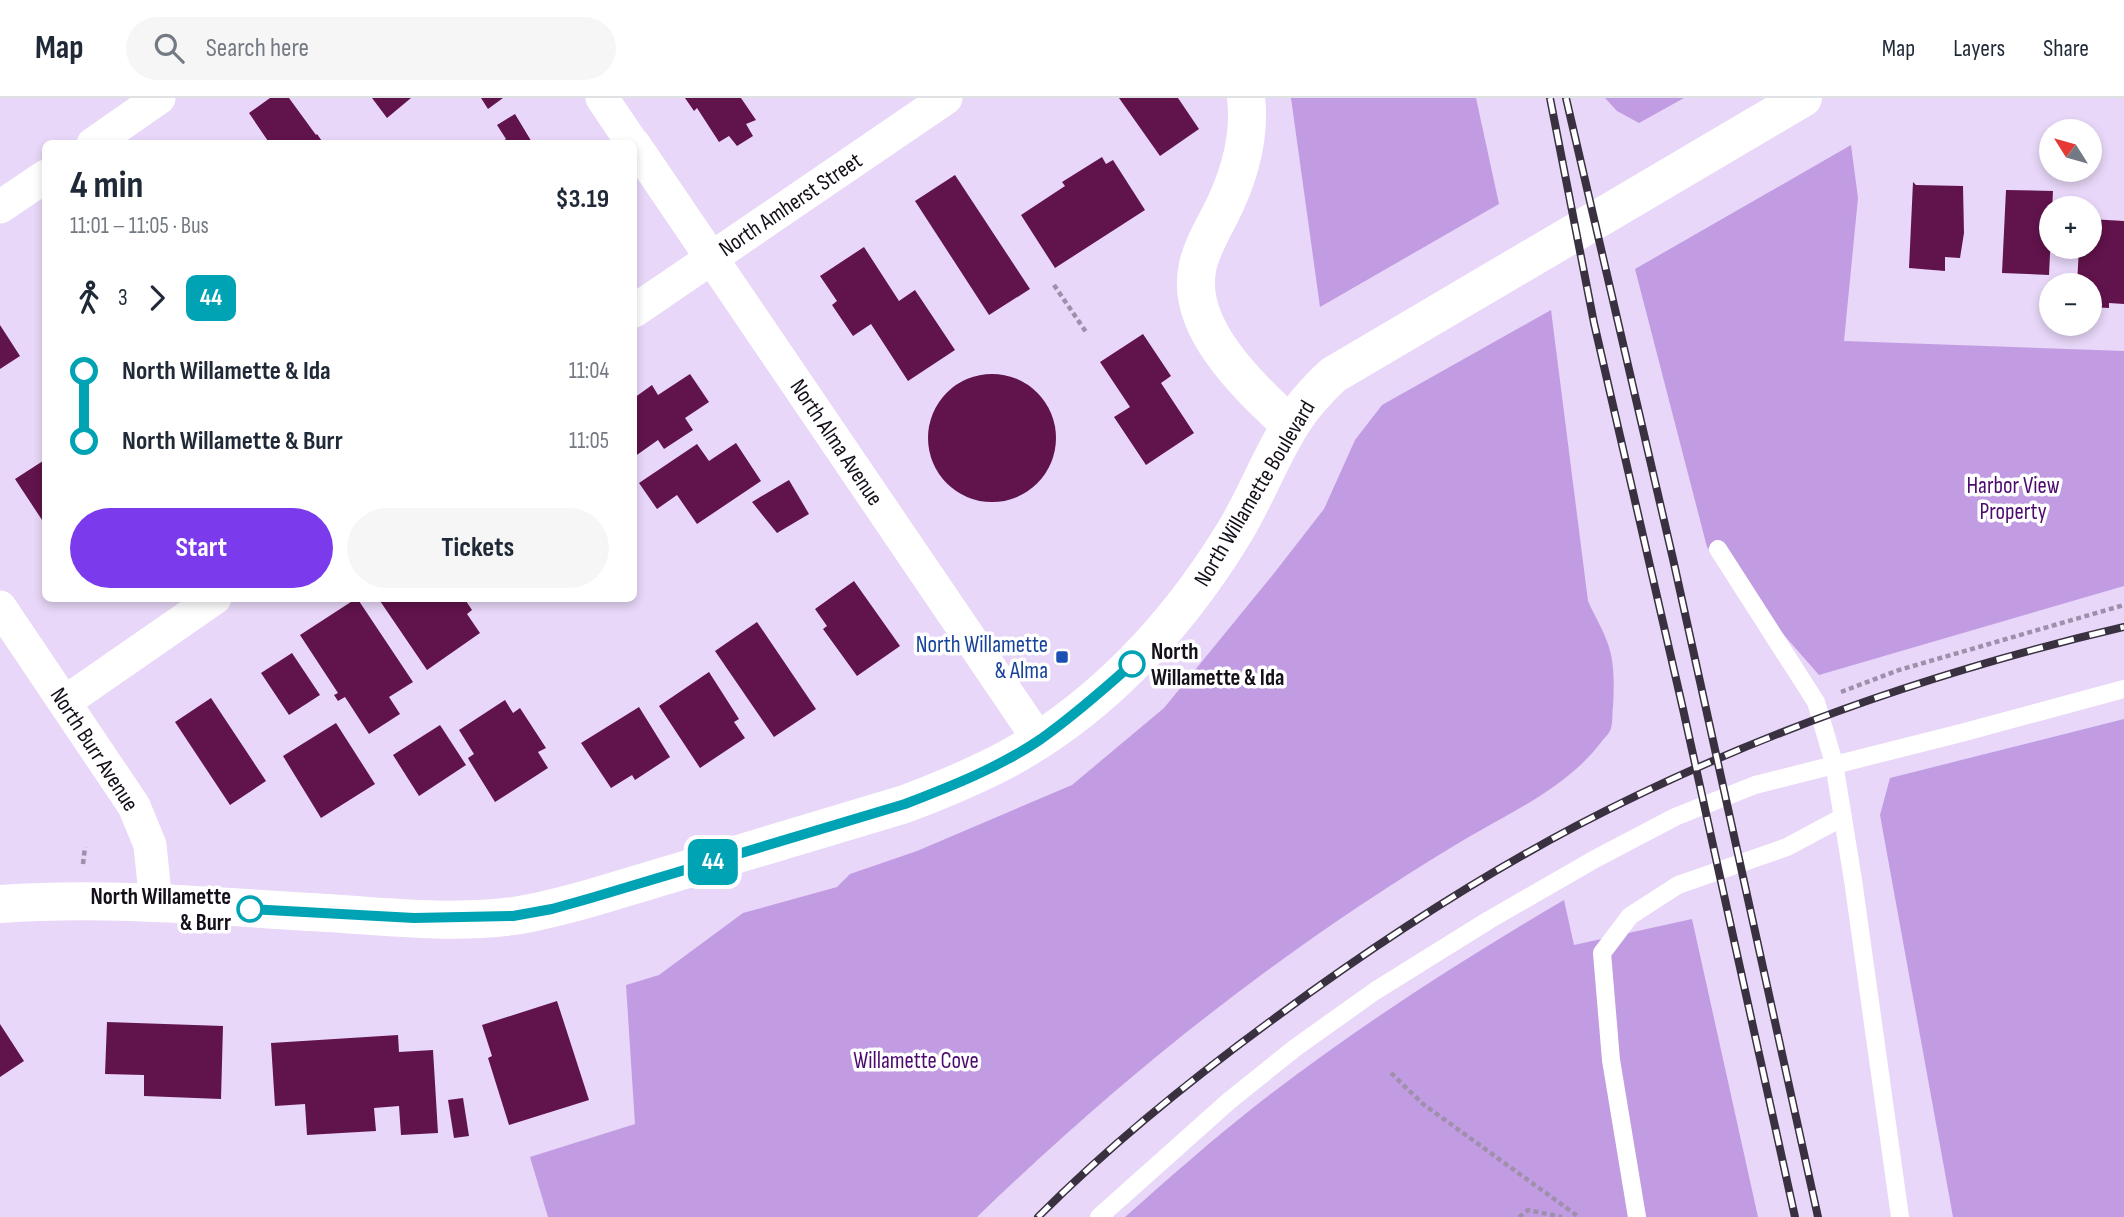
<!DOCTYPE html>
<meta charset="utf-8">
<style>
body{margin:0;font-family:"Sofia Sans Condensed",sans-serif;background:#f6f6f7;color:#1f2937;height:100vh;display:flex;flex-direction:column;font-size:26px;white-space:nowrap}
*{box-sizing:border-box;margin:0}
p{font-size:23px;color:#747a83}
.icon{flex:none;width:38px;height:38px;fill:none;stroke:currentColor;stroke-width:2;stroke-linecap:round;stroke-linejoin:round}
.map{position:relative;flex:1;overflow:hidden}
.drawer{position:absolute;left:42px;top:42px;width:595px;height:462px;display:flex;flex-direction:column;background:#fff;border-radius:10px;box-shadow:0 4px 10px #0003}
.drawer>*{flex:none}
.badge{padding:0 14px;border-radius:10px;font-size:24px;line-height:46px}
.needle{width:46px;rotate:307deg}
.controls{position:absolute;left:2039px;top:21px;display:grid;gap:14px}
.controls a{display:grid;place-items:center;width:63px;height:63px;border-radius:50%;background:#fff;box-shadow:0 4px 10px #0003;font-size:35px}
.map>.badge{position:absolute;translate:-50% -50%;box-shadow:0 0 0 4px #fff}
.legs{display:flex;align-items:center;gap:10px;height:77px;padding:0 28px;font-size:23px}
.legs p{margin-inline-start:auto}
.head{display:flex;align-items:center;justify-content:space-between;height:119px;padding:0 28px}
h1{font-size:38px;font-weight:700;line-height:52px}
.cta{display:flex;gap:14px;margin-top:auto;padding:14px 28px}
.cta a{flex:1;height:80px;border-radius:42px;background:#7c3aed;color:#fff;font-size:28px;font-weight:700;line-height:80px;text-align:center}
.cta a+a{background:#f6f6f7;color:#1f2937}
ul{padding:0 28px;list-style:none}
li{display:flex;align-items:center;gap:24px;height:70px;font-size:26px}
li i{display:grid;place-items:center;width:10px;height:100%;margin:0 9px;background:currentColor}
li i::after{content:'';width:18px;height:18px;margin:-9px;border:5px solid;border-radius:50%;background:#fff}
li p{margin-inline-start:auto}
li:first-child i{background:linear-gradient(#0000 50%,currentColor 0)}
li:last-child i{background:linear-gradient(currentColor 50%,#0000 0)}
header{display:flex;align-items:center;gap:42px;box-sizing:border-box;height:98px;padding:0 35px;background:#fff;border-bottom:2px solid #e0e1e3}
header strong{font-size:33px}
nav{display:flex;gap:38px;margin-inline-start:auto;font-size:24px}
.search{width:490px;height:63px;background:#f6f6f7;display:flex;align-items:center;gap:18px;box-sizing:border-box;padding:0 24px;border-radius:38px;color:#747a83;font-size:26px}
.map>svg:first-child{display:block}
.green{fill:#c19ce2}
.building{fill:#61134b}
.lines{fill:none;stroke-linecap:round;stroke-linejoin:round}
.path{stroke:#9e90aa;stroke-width:4.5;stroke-dasharray:5 3.5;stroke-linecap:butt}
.service{stroke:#fff;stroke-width:18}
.minor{stroke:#fff;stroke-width:33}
.tertiary{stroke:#fff;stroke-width:38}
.secondary{stroke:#fff;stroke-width:38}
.rail-casing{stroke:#393140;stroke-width:8}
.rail{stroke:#fff;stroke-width:5;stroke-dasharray:16;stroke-linecap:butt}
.line-1-casing{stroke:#fff;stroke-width:16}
.line-1{stroke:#00a3b4;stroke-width:10}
.transit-dot{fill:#1a4fb4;stroke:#fff;stroke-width:2.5}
.stop-1-dot{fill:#fff;stroke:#00a3b4;stroke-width:3.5}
.labels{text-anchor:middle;stroke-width:7;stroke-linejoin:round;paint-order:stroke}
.street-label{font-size:23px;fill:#150f1a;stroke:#fff}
.park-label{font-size:23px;fill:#4c0a70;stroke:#fff}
.transit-label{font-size:23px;fill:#164399;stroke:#fff;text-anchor:end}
.stop-label{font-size:23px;font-weight:bold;fill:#150f1a;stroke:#fff;text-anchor:start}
</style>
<header>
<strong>Map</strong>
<div class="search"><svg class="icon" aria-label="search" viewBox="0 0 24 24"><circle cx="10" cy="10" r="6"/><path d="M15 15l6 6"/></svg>Search here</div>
<nav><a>Map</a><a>Layers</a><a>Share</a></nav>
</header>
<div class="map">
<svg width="2124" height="1119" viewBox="0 0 2124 1119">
<rect width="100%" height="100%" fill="#e8d7f8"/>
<!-- green -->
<g class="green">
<path d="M1291 0H1476L1499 106 1320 209Z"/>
<path d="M1605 0H1684L1639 25 1617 13Z"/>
<path d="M1851 47 1858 100 1844 243 2124 253V488L1819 577 1707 449 1635 171Z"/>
<path d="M1551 212 1588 503C1594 517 1603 531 1608 546 1615 566 1614 589 1613 609 1612 615 1613 624 1611 630 1610 635 1605 639 1602 643 1565 693 1503 717 1452 749 1276 856 1125 976 977 1119H548L530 1059 635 1026 626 887 659 877 743 815 837 789 850 776 917 753 1072 687 1164 610 1275 474 1324 411 1355 342 1382 307Z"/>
<path d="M2124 621V1119H1953L1880 717 1890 680Z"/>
<path d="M1564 802 1574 847 1692 821 1758 1119H1125C1169 1080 1213 1041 1259 1005 1356 930 1458 864 1564 802Z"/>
</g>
<!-- building -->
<g class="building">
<path d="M270 0H289L316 37 317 36 324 46H270L249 15Z"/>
<path d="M372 0H411L387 20Z"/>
<path d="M481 0H503L488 11Z"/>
<path d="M685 0H741L756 22 746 26 753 38 737 48 729 38 719 44 697 10 694 13Z"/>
<path d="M1119 0H1178L1199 31 1160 58Z"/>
<path d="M515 16 533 46H499L506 41 497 27Z"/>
<path d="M1102 59 1106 66 1113 62 1145 112 1055 170 1021 117 1065 88 1062 84Z"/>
<path d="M955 77 1030 191 989 217 915 103Z"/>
<path d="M1913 84 1916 87 1963 88 1964 135 1960 160 1945 159V173L1909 170Z"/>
<path d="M2006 92 2053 93 2049 177 2002 175Z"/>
<path d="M2090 121 2124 123V206L2109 205V210L2090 209V187H2077L2079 149H2090Z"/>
<path d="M864 149 899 203 915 192 955 252 908 283 871 226 853 238 832 207 837 203 820 178Z"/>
<path d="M0 227 20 258 0 271Z"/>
<path d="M1143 236 1171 278 1161 285 1194 335 1146 367 1114 319 1130 309 1100 264Z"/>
<circle cx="992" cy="340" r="64"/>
<path d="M690 276 709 304 685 320 693 332 664 351 658 342 634 359V300L652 287 658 297Z"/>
<path d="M736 345 761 383 697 426 677 397 657 411 639 385 697 346 709 363Z"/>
<path d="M46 361V428L15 381Z"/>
<path d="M789 382 809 416 777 435 752 404Z"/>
<path d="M854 483 900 548 857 578 823 531 827 528 815 511Z"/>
<path d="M357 500 413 584 389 599 400 616 369 636 345 599 338 603 334 597 338 595 300 537Z"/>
<path d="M378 500H464L472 512 467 516 480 535 427 572Z"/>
<path d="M757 524 816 611 774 639 715 553Z"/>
<path d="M292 555 320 597 289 617 261 575Z"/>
<path d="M709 574 739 621 734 624 745 640 700 670 659 608Z"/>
<path d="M211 600 266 683 230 707 175 624Z"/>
<path d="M505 602 513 615 520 610 546 650 538 654 548 670 495 704 469 662 468 660 474 656 459 632Z"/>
<path d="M639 609 670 659 635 682 632 677 611 690 581 645Z"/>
<path d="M336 625 375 686 321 720 283 658Z"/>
<path d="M440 627 466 667 419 698 393 657Z"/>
<path d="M557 903 589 1002 509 1027 488 960 492 958 482 927Z"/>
<path d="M107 924 223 928 221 1001 144 998V977L105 976Z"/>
<path d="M0 926 24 963 0 979Z"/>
<path d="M398 937 399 954 433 952 438 1035 401 1037 399 1008 374 1010 376 1033 307 1037 305 1006 275 1008 271 945Z"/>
<path d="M463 1000 469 1038 454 1040 448 1002Z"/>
</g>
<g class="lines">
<!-- path -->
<g class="path">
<path d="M1054 187 1086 234"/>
<path d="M1841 594 1899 572 2124 507"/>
<path d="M83 766 85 749"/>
<path d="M1391 975 1423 1006 1579 1119"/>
<path d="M1519 1119 1528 1112 1562 1119"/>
</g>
<!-- service -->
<g class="service">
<path d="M1718 451 1816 604 1834 665 1853 782 1900 1119"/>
<path d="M1099 1119 1229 1003 1295 950 1375 893 1489 822 1595 761 1675 719 1755 687 1961 635 2124 591"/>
<path d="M1637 1119 1611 962 1602 855 1630 818 1678 787 1787 749 1843 719"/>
</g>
<!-- minor -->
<g class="minor">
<path d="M602 0 633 46"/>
<path d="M93 46 159 0"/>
<path d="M634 46 1039 642"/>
<path d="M0 109 46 78"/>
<path d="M634 213 946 0"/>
<path d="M0 509 134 708 150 747 156 806"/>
<path d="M65 604 215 500"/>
</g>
<!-- tertiary -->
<path class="tertiary" d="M1246 0C1251 42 1238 82 1219 119 1211 134 1202 150 1198 167 1183 229 1250 289 1290 327"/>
<!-- secondary -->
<path class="secondary" d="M0 806C109 798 220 809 328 815 390 819 453 826 514 818 540 814 566 807 591 800L905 706C937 694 968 681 998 666 1096 615 1175 531 1232 438 1255 402 1269 361 1292 325 1303 307 1317 292 1333 277L1803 0"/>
<defs>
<g id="rail">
<path d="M1550 0 1594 225 1683 611 1795 1119"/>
<path d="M1566 0 1673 461 1818 1119"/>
<path d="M1038 1119C1112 1045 1194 979 1279 917 1373 848 1472 783 1576 728 1748 638 1935 573 2124 529"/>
</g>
</defs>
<!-- rail casing -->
<use href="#rail" class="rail-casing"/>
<!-- rail -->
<use href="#rail" class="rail"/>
</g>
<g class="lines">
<defs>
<path id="line-1" d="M250 811 414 820 513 818 552 811 591 800 905 706C952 688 1000 669 1041 641 1073 618 1103 592 1132 566"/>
</defs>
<!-- line-1 casing -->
<use href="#line-1" class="line-1-casing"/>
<!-- line-1 -->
<use href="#line-1" class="line-1"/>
</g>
<!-- markers -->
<rect class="transit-dot" x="1055" y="552" width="14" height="14" rx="3.5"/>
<g class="stop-1-dot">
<circle cx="1132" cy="566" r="12"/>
<circle cx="250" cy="811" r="12"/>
</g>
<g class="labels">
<!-- street labels -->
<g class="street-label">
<text transform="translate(790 106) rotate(-34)" y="8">North Amherst Street</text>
<text transform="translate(837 344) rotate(56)" y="8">North Alma Avenue</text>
<text transform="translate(1254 395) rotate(-59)" y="8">North Willamette Boulevard</text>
<text transform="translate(95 651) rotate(57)" y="8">North Burr Avenue</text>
</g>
<!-- park labels -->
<g class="park-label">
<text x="2013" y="395">Harbor View<tspan x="2013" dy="26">Property</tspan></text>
<text x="916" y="970">Willamette Cove</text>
</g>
<!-- transit labels -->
<g class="transit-label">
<text x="1048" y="554">North Willamette<tspan x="1048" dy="26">&amp; Alma</tspan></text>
</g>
<!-- stop labels -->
<g class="stop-label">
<text x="1151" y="561">North<tspan x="1151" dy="26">Willamette &amp; Ida</tspan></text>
<text x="231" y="806" text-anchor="end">North Willamette<tspan x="231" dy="26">&amp; Burr</tspan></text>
</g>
</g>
</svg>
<div class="controls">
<a><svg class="needle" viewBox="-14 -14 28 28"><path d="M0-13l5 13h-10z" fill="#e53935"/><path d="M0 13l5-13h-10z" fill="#747a83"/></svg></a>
<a>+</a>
<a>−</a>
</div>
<b class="badge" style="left:713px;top:764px;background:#00a3b4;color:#fff">44</b>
<section class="drawer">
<div class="head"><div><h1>4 min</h1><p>11:01 – 11:05 · Bus</p></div><b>$3.19</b></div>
<div class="legs"><svg class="icon" aria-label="walk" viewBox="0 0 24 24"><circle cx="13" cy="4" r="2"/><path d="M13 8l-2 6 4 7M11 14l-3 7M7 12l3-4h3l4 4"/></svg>3<svg class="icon" aria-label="forward" viewBox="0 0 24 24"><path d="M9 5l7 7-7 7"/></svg><b class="badge" style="background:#00a3b4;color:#fff">44</b></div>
<ul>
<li><i style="color:#00a3b4"></i><b>North Willamette &amp; Ida</b><p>11:04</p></li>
<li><i style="color:#00a3b4"></i><b>North Willamette &amp; Burr</b><p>11:05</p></li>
</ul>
<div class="cta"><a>Start</a><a>Tickets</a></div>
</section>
</div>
